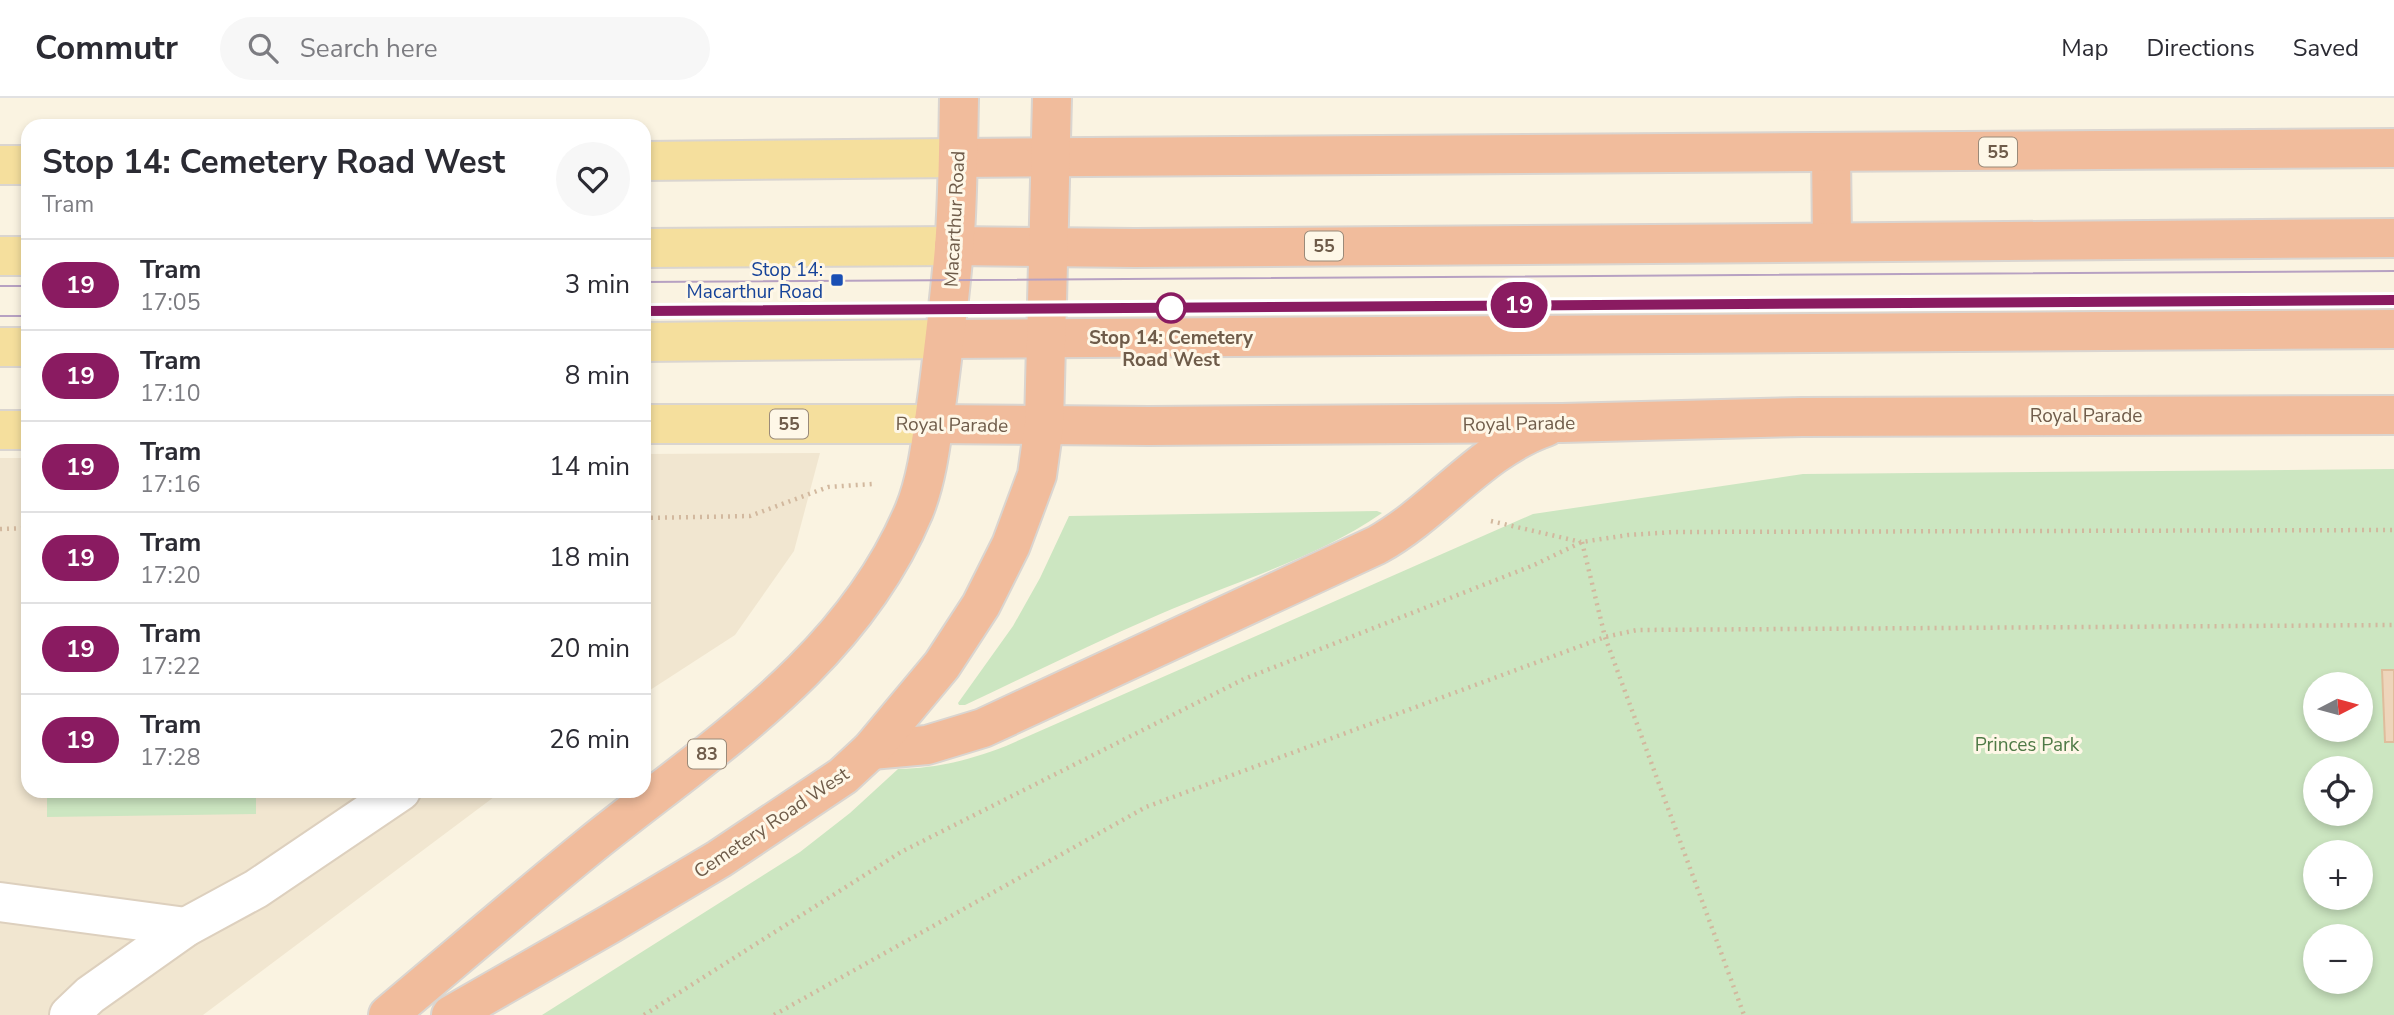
<!DOCTYPE html>
<meta charset="utf-8">
<style>
body{margin:0;font-family:"Nunito Sans",sans-serif;background:#f7f7f7;color:#2b2b33;height:100vh;display:flex;flex-direction:column;font-size:26px;white-space:nowrap}
*{box-sizing:border-box;margin:0}
p{font-size:23px;color:#7c7c81}
.icon{flex:none;width:38px;height:38px;fill:none;stroke:currentColor;stroke-width:2;stroke-linecap:round;stroke-linejoin:round}
.map{position:relative;flex:1;overflow:hidden}
.side{position:absolute;left:21px;top:21px;width:630px;height:679px;display:flex;flex-direction:column;background:#fff;border-radius:21px;box-shadow:0 4px 10px #0003}
.side>*{flex:none}
.badge{padding:0 14px;border-radius:23px;font-size:24px;line-height:46px}
.needle{width:46px;rotate:84deg}
.tools{position:absolute;left:2303px;top:574px;display:grid;gap:14px}
.tools a{display:grid;place-items:center;width:70px;height:70px;border-radius:50%;background:#fff;box-shadow:0 4px 10px #0003;font-size:35px}
.map>.badge{position:absolute;translate:-50% -50%;box-shadow:0 0 0 4px #fff}
.round{display:grid;place-items:center;flex:none;width:74px;height:74px;border-radius:37px;background:#f7f7f7}
.head{display:flex;align-items:center;justify-content:space-between;height:119px;padding:0 21px}
h1{font-size:33px;font-weight:700;line-height:52px}
ul{padding:0;list-style:none}
li{display:flex;align-items:center;gap:21px;height:91px;padding:0 21px;border-top:2px solid #e1e1e2}
li div{flex:1}
li b{display:block;font-size:26px}
li em{font-style:normal}
li .badge{min-width:77px;font-weight:700;text-align:center}
header{display:flex;align-items:center;gap:42px;box-sizing:border-box;height:98px;padding:0 35px;background:#fff;border-bottom:2px solid #e1e1e2}
header strong{font-size:33px}
nav{display:flex;gap:38px;margin-inline-start:auto;font-size:24px}
.search{width:490px;height:63px;background:#f7f7f7;display:flex;align-items:center;gap:18px;box-sizing:border-box;padding:0 24px;border-radius:38px;color:#7c7c81;font-size:26px}
.map>svg:first-child{display:block}
.residential{fill:#f1e6d0}
.green{fill:#cce6c1;fill-rule:evenodd}
.building{fill:#eed5bb;stroke:#dfbd9c;stroke-width:2}
.lines{fill:none;stroke-linecap:round;stroke-linejoin:round}
.minor-casing{stroke:#ddd0be;stroke-width:42}
.major-casing{stroke:#dad5d0;stroke-width:42}
.highway-casing{stroke:#dad5d0;stroke-width:42}
.path{stroke:#d2b89e;stroke-width:4.5;stroke-dasharray:2 5;stroke-linecap:butt}
.minor{stroke:#fff;stroke-width:38}
.major{stroke:#f5df9d;stroke-width:38}
.highway{stroke:#f1bc9c;stroke-width:38}
.tram{stroke:#b7a1c2;stroke-width:2}
.line-casing{stroke:#fff;stroke-width:16}
.line{stroke:#8a1b61;stroke-width:10}
.transit-dot{fill:#1a4fb4;stroke:#fef7e7;stroke-width:2.5}
.stop-dot{fill:#fff;stroke:#8a1b61;stroke-width:3.5}
.labels{text-anchor:middle;stroke-width:6;stroke-linejoin:round;paint-order:stroke}
.shield{fill:#fef7e7;stroke:#9a8a79;stroke-width:2}
.shield-label{font-size:18px;font-weight:bold;fill:#6f5c4a}
.street-label{font-size:19px;fill:#6f5c4a;stroke:#fef7e7}
.transit-label{font-size:19px;fill:#164399;stroke:#fef7e7;text-anchor:end}
.stop-label{font-size:19px;font-weight:bold;fill:#6f5c4a;stroke:#fef7e7}
.park-label{font-size:19px;fill:#4f7a46;stroke:#fef7e7}
</style>
<header>
<strong>Commutr</strong>
<div class="search"><svg class="icon" aria-label="search" viewBox="0 0 24 24"><circle cx="10" cy="10" r="6"/><path d="M15 15l6 6"/></svg>Search here</div>
<nav><a>Map</a><a>Directions</a><a>Saved</a></nav>
</header>
<div class="map">
<svg width="2394" height="917" viewBox="0 0 2394 917">
<rect width="100%" height="100%" fill="#faf3e1"/>
<!-- residential -->
<g class="residential">
<path d="M820 355 794 453 735 537 644 596V356Z"/>
<path d="M0 360H28V693H502L203 917H0Z"/>
</g>
<!-- green -->
<g class="green">
<path d="M2394 371V917H542L800 754 850 715 898 671C939 670 969 662 1006 648L1533 416 1803 376ZM2315 586H2361V632H2315ZM2315 670H2361V716H2315ZM2315 754H2361V800H2315ZM2315 838H2361V884H2315Z"/>
<path d="M1377 413 1382 415C1314 462 1233 484 1158 517 1093 545 1029 577 965 607H959L958 605 1013 528 1040 480 1069 418Z"/>
<path d="M47 693H256V716L47 719Z"/>
</g>
<!-- building -->
<path class="building" d="M2382 572H2394V644H2385Z"/>
<g class="lines">
<defs>
<g id="minor">
<path d="M0 804 186 829"/>
<path d="M69 917 90 897 186 829 256 791 401 693"/>
</g>
<g id="major">
<path d="M644 63 958 60"/>
<path d="M0 67H28"/>
<path d="M644 150 954 148"/>
<path d="M0 158H28"/>
<path d="M644 244 945 241"/>
<path d="M0 249H28"/>
<path d="M644 326H933"/>
<path d="M0 332H28"/>
</g>
<g id="highway">
<path d="M1831 54 1832 143"/>
<path d="M958 60 2394 50"/>
<path d="M954 148 1135 150 2394 140"/>
<path d="M945 241 2394 231"/>
<path d="M933 326 1149 328 1562 325 1802 319 2394 317"/>
<path d="M871 652 927 647 983 630 1377 447C1438 413 1480 352 1546 329"/>
<path d="M388 917C456 860 523 802 592 746 714 648 851 563 914 413 929 376 932 334 938 294 944 246 950 198 954 150 958 101 958 50 959 0"/>
<path d="M451 917 610 826 719 761 843 678 871 652 942 567 981 507 1011 447 1037 377 1044 327 1052 0"/>
</g>
</defs>
<!-- minor casing -->
<use href="#minor" class="minor-casing"/>
<!-- major casing -->
<use href="#major" class="major-casing"/>
<!-- highway casing -->
<use href="#highway" class="highway-casing"/>
<!-- path -->
<g class="path">
<path d="M644 420 750 418 828 389 872 386"/>
<path d="M1491 423 1581 444"/>
<path d="M0 431 28 430"/>
<path d="M1582 444 1605 539 1744 917"/>
<path d="M644 917 901 754 1244 581 1534 467 1582 444 1628 437 1674 434 2394 432"/>
<path d="M774 917 1146 709 1605 539 1637 532 2394 527"/>
</g>
<!-- minor -->
<use href="#minor" class="minor"/>
<!-- major -->
<use href="#major" class="major"/>
<!-- highway -->
<use href="#highway" class="highway"/>
<!-- tram -->
<g class="tram">
<path d="M644 184 2394 173"/>
<path d="M0 188H28"/>
<path d="M644 213 2394 202"/>
<path d="M0 218H28"/>
</g>
</g>
<g class="lines">
<defs>
<path id="line" d="M644 213 2394 202"/>
</defs>
<!-- line casing -->
<use href="#line" class="line-casing"/>
<!-- line -->
<use href="#line" class="line"/>
</g>
<!-- markers -->
<rect class="transit-dot" x="830" y="175" width="14" height="14" rx="3.5"/>
<circle class="stop-dot" cx="1171" cy="210" r="14"/>
<g class="labels">
<!-- shield labels -->
<g class="shield">
<rect x="1979" y="39.5" width="38" height="29" rx="5"/>
<rect x="1305" y="133.5" width="38" height="29" rx="5"/>
<rect x="770" y="311.5" width="38" height="29" rx="5"/>
<rect x="688" y="641.5" width="38" height="29" rx="5"/>
</g>
<g class="shield-label">
<text x="1998" y="60">55</text>
<text x="1324" y="154">55</text>
<text x="789" y="332">55</text>
<text x="707" y="662">83</text>
</g>
<!-- street labels -->
<g class="street-label">
<text transform="translate(954 121) rotate(-87)" y="7">Macarthur Road</text>
<text x="2086" y="324">Royal Parade</text>
<text transform="translate(1519 325) rotate(-1)" y="7">Royal Parade</text>
<text transform="translate(952 326) rotate(1)" y="7">Royal Parade</text>
<text transform="translate(771 724) rotate(-34)" y="7">Cemetery Road West</text>
</g>
<!-- transit labels -->
<g class="transit-label">
<text x="823" y="178">Stop 14:<tspan x="823" dy="22">Macarthur Road</tspan></text>
</g>
<!-- stop labels -->
<g class="stop-label">
<text x="1171" y="246">Stop 14: Cemetery<tspan x="1171" dy="22">Road West</tspan></text>
</g>
<!-- park labels -->
<g class="park-label">
<text x="2027" y="653">Princes Park</text>
</g>
</g>
</svg>
<div class="tools">
<a><svg class="needle" viewBox="-14 -14 28 28"><path d="M0-13l5 13h-10z" fill="#e53935"/><path d="M0 13l5-13h-10z" fill="#7c7c81"/></svg></a>
<a><svg class="icon" aria-label="locate" viewBox="0 0 24 24"><circle cx="12" cy="12" r="6"/><path d="M12 2v4M12 18v4M2 12h4M18 12h4"/></svg></a>
<a>+</a>
<a>−</a>
</div>
<b class="badge" style="left:1519px;top:207px;background:#8a1b61;color:#fff">19</b>
<section class="side">
<div class="head"><div><h1>Stop 14: Cemetery Road West</h1><p>Tram</p></div><a class="round"><svg class="icon" aria-label="heart" viewBox="0 0 24 24"><path d="M12 20l-8-8c-3-5 5-10 8-4 3-6 11-1 8 4z"/></svg></a></div>
<ul>
<li><span class="badge" style="background:#8a1b61;color:#fff">19</span><div><b>Tram</b><p>17:05</p></div><em>3 min</em></li>
<li><span class="badge" style="background:#8a1b61;color:#fff">19</span><div><b>Tram</b><p>17:10</p></div><em>8 min</em></li>
<li><span class="badge" style="background:#8a1b61;color:#fff">19</span><div><b>Tram</b><p>17:16</p></div><em>14 min</em></li>
<li><span class="badge" style="background:#8a1b61;color:#fff">19</span><div><b>Tram</b><p>17:20</p></div><em>18 min</em></li>
<li><span class="badge" style="background:#8a1b61;color:#fff">19</span><div><b>Tram</b><p>17:22</p></div><em>20 min</em></li>
<li><span class="badge" style="background:#8a1b61;color:#fff">19</span><div><b>Tram</b><p>17:28</p></div><em>26 min</em></li>
</ul>
</section>
</div>
